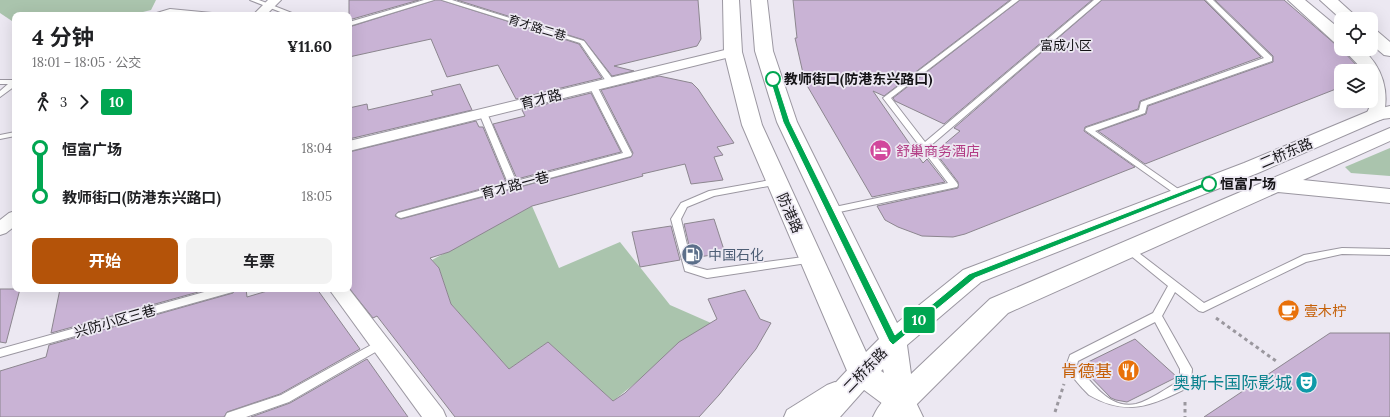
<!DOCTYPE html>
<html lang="zh">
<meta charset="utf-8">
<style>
body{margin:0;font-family:Lora,"Noto Sans SC",serif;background:#f2f2f2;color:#202124;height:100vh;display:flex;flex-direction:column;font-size:15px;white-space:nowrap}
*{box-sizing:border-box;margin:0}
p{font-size:13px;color:#757577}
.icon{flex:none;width:22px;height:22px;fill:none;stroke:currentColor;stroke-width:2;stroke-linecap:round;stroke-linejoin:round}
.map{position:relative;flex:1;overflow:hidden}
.details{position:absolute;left:12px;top:12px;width:340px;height:280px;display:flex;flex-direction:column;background:#fff;border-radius:8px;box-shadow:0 4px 16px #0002}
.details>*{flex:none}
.badge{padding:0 8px;border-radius:3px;font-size:14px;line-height:26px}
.buttons{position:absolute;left:1334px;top:12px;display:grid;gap:8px}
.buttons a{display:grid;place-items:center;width:44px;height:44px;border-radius:8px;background:#fff;box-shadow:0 4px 16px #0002;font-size:20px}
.map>.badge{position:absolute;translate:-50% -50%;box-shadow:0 0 0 2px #fff}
.legs{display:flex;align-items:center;gap:6px;height:44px;padding:0 20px;font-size:13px}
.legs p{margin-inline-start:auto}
.headline{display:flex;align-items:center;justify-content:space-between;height:68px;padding:0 20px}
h1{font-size:22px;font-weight:700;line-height:30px}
.button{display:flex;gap:8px;margin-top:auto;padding:8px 20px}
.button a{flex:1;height:46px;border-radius:8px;background:#b45309;color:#fff;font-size:16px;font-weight:700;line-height:46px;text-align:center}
.button a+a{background:#f2f2f2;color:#202124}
ul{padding:0 20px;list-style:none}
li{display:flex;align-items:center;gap:14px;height:48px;font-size:15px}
li i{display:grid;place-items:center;width:6px;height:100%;margin:0 5px;background:currentColor}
li i::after{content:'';width:10px;height:10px;margin:-5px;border:3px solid;border-radius:50%;background:#fff}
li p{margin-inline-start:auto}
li:first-child i{background:linear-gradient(#0000 50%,currentColor 0)}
li:last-child i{background:linear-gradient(currentColor 50%,#0000 0)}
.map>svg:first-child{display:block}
.green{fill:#aac4ad}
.building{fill:#c9b3d5;stroke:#8c868f}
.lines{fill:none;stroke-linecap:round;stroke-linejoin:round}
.lane-casing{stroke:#9b97a1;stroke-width:2}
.street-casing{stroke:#9b97a1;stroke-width:2}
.secondary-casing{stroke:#9b97a1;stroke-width:2}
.primary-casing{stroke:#9b97a1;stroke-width:2}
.highway-casing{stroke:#9b97a1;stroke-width:2}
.path{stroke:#9a979e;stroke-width:3;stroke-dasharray:3.5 3.5;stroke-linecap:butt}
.lane{fill:#fff;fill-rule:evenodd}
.street{fill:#fff;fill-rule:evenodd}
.secondary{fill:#fff;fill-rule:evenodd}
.primary{fill:#fff;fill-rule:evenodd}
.highway{fill:#fff;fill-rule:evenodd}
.line-1{fill:#00a651;stroke:#fff}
.stop-1-dot{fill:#fff;stroke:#00a651;stroke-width:2}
.labels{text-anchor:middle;stroke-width:3.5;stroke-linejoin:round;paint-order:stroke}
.far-street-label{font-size:12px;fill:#141316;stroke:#ece8f2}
.far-neighbourhood-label{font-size:13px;fill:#141316;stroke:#ece8f2}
.stop-label{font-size:14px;font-weight:bold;fill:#141316;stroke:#ece8f2;text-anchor:start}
.street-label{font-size:14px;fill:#141316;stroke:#ece8f2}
.hotel-label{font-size:14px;fill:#b23c85;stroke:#ece8f2;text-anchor:start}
.service-label{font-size:14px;fill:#4e5e75;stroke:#ece8f2;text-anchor:start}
.food-label{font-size:14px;fill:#c56008;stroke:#ece8f2;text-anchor:start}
.near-food-label{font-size:17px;fill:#c56008;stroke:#ece8f2;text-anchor:end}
.near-culture-label{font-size:17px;fill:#0d838f;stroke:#ece8f2;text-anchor:end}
</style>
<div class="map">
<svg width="1390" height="417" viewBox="0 0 1390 417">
<rect width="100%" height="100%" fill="#ece8f2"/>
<!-- green -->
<g class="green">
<path d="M0 0H156L151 10 131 15H15V23L0 13Z"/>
<path d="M1390 148V176L1351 173 1345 167Z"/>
<path d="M532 206 559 268 620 242 670 305 711 323 613 401 548 342 509 369 451 304 439 268 432 260Z"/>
</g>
<!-- building -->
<g class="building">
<path d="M349 0H419L349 20Z"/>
<path d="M435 0H441L579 44 602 78 516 99 498 65 447 77 431 39 349 57V27Z"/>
<path d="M457 0H698L701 39 697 46 614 66 634 71 612 76 584 40Z"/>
<path d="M793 0H1010L884 96 873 91 923 163 927 159 945 182 872 197 805 82 795 38H797Z"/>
<path d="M1020 0H1092L944 124 895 101 893 98Z"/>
<path d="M1102 0H1204L1261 57 1140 101 1138 109 1085 127 1084 131 1135 167 965 234 953 237 922 236 898 227 885 220 877 206 958 188V182L935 152 960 131 954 128Z"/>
<path d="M1215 0H1284L1342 50 1360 69 1359 71H1341V87L1145 164 1098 131 1146 114 1148 106 1273 62V56Z"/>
<path d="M659 76 692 83 698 89 734 143 717 147 723 155 714 157 723 180 691 184 685 164 642 174 643 176 532 206 449 252 430 258 439 268 451 304 509 369 548 342 613 401 625 393 679 342 717 319 708 299 745 290 760 319 771 323 756 349 719 395 699 417H455L377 316 373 318 349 288V152L476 121 479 127H483L506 182 398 212 395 216 401 219 631 157 633 153 601 90Z"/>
<path d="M460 84 472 110 349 139V108L367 104 368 110 433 95 431 91Z"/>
<path d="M591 93 621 152 517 179 493 124 525 116 522 110Z"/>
<path d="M714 219 725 253 692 258 684 224Z"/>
<path d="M671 226 680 260 640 267 632 232Z"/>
<path d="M0 289H20L6 343 0 342Z"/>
<path d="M60 289H209L51 333Z"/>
<path d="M235 289H246L247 297 274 289H317L360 349 280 394 227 412 224 417H0V371L46 357 49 345 233 293Z"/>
<path d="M1330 333H1390V417H1204Z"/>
<path d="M1135 339 1177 377 1127 402 1116 400 1111 398 1080 366Z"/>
<path d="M367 359 408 417H251L290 403Z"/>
</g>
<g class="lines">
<defs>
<g id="lane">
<path d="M250 0H259L297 15H288Z"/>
<path d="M424 0H434L349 26V22Z"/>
<path d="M442 0H452L584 41 615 82 611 84H608L580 43Z"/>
<path d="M1012 0H1019L891 98 925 142 1094 0H1101L929 147 957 183 958 185 957 187 830 214 827 213 825 211 827 209 830 208 948 183 883 98Z"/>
<path d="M1206 0H1213L1272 57V61L1147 105 1145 113 1095 131 1184 193 1185 195 1181 198 1085 130 1086 128 1139 110 1141 102 1264 58Z"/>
<path d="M170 9 212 13 215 15 170 13 161 15H150Z"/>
<path d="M0 80H15V86L0 97V91L8 84H0Z"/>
<path d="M590 84H596L597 86 632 154 631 156 401 218 398 217 396 215 398 213 508 183 479 113 480 111H483L487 113 516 181 623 153 589 86Z"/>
<path d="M15 132V136L0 139V135Z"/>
<path d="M776 179 780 182 779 184 714 196 687 207 681 219 692 266 707 270 811 256 814 258 816 260 814 262 707 278 685 271 671 219 681 203 709 191Z"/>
<path d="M1128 246 1131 247 1204 303 1304 255 1342 248 1390 249V255L1342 254 1306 262 1203 312 1199 311 1175 292 1162 316 1192 369 1191 384 1189 387C1151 406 1127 417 1089 395 1081 387 1071 376 1066 366L1070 355 1153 313 1168 286 1125 251 1123 249 1125 247ZM1155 322 1180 369V381C1166 388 1151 400 1136 404 1110 410 1091 382 1077 365L1078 361Z"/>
<path d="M215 289H234L233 292 229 293 0 357V349Z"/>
<path d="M380 340 384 341 385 344 384 347 289 402 246 417H225L227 413 281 395Z"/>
</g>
<g id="street">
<path d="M268 0H281L266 15H253Z"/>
<path d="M733 48 738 49 740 52 738 55 349 151V141Z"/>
<path d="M15 211V226L6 233 0 235V220L9 213Z"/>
<path d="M329 289H349L443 410 446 417H422Z"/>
<path d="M835 382 843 385 846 391 843 397 813 417H784L787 410 827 385Z"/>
</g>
<g id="secondary">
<path d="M1288 0H1305L1341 30V44L1335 43Z"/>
<path d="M1320 0H1338L1359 19H1341Z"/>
<path d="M1371 30 1377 31 1390 42V56L1384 55 1371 44Z"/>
<path d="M1343 49H1362C1383 67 1390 92 1383 119L1376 121 1369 119 1366 115 1374 97 1371 71H1364Z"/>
<path d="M901 389 911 392 923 417H895L887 401 891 392Z"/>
</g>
<g id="primary">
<path d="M862 362 872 365 876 373 872 381 840 417H808L812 408 852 365Z"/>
<path d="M901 389 911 392 915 401 905 417H873C879 404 887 394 901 389Z"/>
</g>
<path id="highway" d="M723 0H739L742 52 762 125 866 352 879 339 777 122 755 51 751 0H767L773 51 797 122 897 323 963 270 1244 163 1369 111 1390 106V118L1382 119 1258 173 981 282 907 345 911 374 990 299 1390 128V141L1303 180 1390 189V203L1278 192 1008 313 911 410 901 413 891 410 852 381 848 373 742 125 724 52ZM883 369 884 373 881 371Z"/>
</defs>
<!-- lane casing -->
<use href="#lane" class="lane-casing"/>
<!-- street casing -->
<use href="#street" class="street-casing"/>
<!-- secondary casing -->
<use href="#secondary" class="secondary-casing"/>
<!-- primary casing -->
<use href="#primary" class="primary-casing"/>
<!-- highway casing -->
<use href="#highway" class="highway-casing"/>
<!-- path -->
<g class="path">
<path d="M1216 318 1276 361"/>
<path d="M1185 402V417"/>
<path d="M1055 412 1064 384"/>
</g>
<!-- lane -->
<use href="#lane" class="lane"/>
<!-- street -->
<use href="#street" class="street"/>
<!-- secondary -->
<use href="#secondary" class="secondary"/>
<!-- primary -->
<use href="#primary" class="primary"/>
<!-- highway -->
<use href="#highway" class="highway"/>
</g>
<!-- line-1 -->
<path class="line-1" d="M773 77 776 79 790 122 895 335 969 274 1206 182H1211L1212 184 975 278 893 345 889 341 783 122 770 79Z"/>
<!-- icons -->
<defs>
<symbol id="hotel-disc" viewBox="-11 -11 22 22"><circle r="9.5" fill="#d1479c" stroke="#ece8f2"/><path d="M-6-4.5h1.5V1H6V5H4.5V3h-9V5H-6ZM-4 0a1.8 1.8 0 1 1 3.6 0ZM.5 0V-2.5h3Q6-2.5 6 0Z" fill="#fff"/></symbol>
<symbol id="fuel-disc" viewBox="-11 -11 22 22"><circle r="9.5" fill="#5c6f8a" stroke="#ece8f2"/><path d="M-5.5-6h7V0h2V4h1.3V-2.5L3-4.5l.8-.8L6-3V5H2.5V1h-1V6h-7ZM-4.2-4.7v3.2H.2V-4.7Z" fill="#fff"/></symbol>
<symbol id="cafe-disc" viewBox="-11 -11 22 22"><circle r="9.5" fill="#e8710a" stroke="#ece8f2"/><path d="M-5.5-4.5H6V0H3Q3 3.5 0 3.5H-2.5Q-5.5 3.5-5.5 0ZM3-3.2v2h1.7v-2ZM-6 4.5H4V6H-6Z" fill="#fff"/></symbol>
<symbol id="restaurant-disc" viewBox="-11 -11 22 22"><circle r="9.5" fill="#e8710a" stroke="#ece8f2"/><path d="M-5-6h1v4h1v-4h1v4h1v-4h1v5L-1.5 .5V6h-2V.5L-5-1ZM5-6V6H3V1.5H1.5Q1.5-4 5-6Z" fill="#fff"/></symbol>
<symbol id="theatre-disc" viewBox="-11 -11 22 22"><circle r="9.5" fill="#0f9aa8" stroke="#ece8f2"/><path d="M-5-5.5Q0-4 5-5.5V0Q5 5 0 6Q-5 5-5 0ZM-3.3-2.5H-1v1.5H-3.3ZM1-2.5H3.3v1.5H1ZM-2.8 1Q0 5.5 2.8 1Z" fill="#fff"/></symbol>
</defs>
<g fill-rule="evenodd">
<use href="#hotel-disc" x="868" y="138" width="25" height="25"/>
<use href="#fuel-disc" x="680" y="242" width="25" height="25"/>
<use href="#cafe-disc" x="1276" y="298" width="25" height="25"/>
<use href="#restaurant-disc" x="1116" y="358" width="25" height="25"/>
<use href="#theatre-disc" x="1294" y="370" width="25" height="25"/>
</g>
<!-- markers -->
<g class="stop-1-dot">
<circle cx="773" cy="79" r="7"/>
<circle cx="1209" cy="184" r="7"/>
</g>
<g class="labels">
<!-- far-street labels -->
<g class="far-street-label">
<text transform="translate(537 28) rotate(17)" y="4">育才路二巷</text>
</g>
<!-- far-neighbourhood labels -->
<g class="far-neighbourhood-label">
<text x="1066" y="50">富成小区</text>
</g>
<!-- stop labels -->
<g class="stop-label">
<text x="784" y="84">教师街口(防港东兴路口)</text>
<text x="1220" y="189">恒富广场</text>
</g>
<!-- street labels -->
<g class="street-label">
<text transform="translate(541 99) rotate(-14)" y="5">育才路</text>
<text transform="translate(1286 153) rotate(-23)" y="5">二桥东路</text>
<text transform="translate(515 185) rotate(-15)" y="5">育才路一巷</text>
<text transform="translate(790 213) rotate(66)" y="5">防港路</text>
<text transform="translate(115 321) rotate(-16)" y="5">兴防小区三巷</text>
<text transform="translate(865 370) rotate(-46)" y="5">二桥东路</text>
</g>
<!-- hotel labels -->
<g class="hotel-label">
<text x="896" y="156">舒巢商务酒店</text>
</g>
<!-- service labels -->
<g class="service-label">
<text x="708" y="260">中国石化</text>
</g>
<!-- food labels -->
<g class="food-label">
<text x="1304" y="316">壹木柠</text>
</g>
<!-- near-food labels -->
<g class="near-food-label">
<text x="1112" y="377">肯德基</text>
</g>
<!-- near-culture labels -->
<g class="near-culture-label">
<text x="1292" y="389">奥斯卡国际影城</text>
</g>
</g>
</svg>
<div class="buttons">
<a><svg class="icon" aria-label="locate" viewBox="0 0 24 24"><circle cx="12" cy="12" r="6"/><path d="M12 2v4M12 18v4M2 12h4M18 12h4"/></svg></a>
<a><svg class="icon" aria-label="layers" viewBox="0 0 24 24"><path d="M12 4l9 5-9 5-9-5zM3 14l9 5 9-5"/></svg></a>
</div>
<b class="badge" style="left:919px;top:320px;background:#00a651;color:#fff">10</b>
<section class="details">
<div class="headline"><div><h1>4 分钟</h1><p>18:01 – 18:05 · 公交</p></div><b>¥11.60</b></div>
<div class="legs"><svg class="icon" aria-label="walk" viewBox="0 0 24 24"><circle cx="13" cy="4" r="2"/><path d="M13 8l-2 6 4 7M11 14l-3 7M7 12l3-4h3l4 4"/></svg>3<svg class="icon" aria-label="forward" viewBox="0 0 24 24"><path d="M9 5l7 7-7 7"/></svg><b class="badge" style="background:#00a651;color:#fff">10</b></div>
<ul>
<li><i style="color:#00a651"></i><b>恒富广场</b><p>18:04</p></li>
<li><i style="color:#00a651"></i><b>教师街口(防港东兴路口)</b><p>18:05</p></li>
</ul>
<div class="button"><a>开始</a><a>车票</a></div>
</section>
</div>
